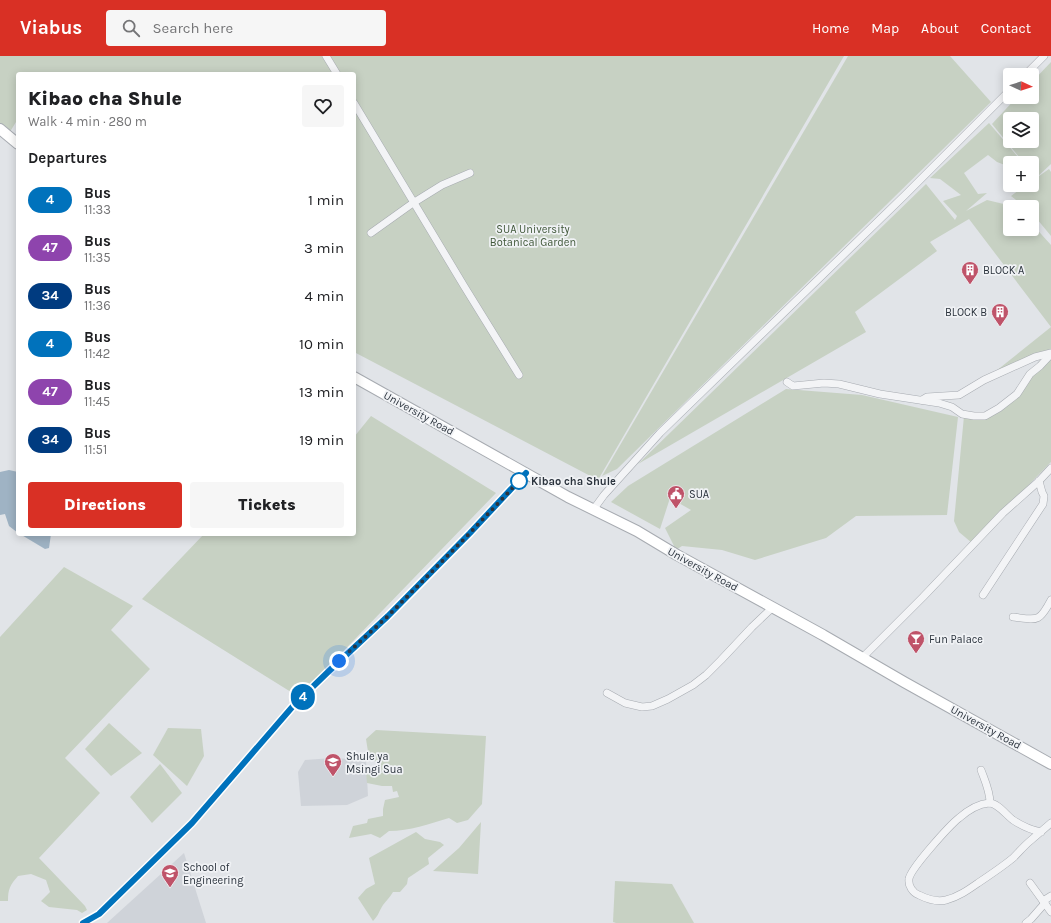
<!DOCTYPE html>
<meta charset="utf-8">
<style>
body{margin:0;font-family:Karla,sans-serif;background:#f6f6f6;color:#202124;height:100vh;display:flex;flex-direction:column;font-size:15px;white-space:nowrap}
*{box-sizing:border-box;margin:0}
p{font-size:13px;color:#757577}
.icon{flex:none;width:22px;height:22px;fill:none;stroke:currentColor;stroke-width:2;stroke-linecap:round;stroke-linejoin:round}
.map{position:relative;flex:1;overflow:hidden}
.details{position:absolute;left:16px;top:16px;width:340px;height:464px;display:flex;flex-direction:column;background:#fff;border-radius:4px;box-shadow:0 2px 10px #0003}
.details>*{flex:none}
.badge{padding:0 8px;border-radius:13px;font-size:14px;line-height:26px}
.needle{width:26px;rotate:93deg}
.buttons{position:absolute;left:1003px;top:12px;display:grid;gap:8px}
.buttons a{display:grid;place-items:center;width:36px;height:36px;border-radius:4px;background:#fff;box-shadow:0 2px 10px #0003;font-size:20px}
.you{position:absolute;width:20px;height:20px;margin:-10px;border:3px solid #fff;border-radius:50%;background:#1a73e8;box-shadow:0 0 0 6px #1a73e833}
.map>.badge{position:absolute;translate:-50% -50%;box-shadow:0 0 0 2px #fff}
h2{padding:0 12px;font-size:15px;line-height:36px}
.round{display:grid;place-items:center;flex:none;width:42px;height:42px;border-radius:4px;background:#f6f6f6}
.headline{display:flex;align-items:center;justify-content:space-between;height:68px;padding:0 12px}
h1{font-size:19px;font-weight:800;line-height:30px}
.cta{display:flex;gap:8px;margin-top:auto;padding:8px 12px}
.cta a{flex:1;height:46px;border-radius:4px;background:#d93025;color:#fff;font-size:16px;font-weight:800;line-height:46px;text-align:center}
.cta a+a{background:#f6f6f6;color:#202124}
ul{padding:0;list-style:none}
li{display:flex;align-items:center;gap:12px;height:48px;padding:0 12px}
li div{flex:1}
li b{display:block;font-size:15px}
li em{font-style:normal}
li .badge{min-width:44px;font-weight:700;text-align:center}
header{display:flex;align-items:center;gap:24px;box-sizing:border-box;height:56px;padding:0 20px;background:#d93025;color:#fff}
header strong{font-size:19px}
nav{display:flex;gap:22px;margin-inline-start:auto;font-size:14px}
.search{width:280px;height:36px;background:#f6f6f6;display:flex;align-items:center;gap:10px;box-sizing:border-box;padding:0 14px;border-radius:4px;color:#757577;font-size:15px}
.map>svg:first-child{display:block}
.built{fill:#cfd3d9}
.green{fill:#c7d1c3;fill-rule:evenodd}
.water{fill:#9fb3c4}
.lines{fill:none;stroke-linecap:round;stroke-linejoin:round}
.street-casing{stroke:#a7abb1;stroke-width:8}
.secondary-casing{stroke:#a7abb1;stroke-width:12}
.street{stroke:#f3f4f6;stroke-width:7}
.secondary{stroke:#fff;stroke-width:10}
.line-casing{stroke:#fff;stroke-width:9}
.line{stroke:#0072bc;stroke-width:6}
.walk{stroke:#2b333d;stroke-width:4;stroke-dasharray:0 7.2}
.stop-dot{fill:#fff;stroke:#0072bc;stroke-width:2}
.labels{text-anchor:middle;stroke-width:3.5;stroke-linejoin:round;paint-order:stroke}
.park-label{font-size:11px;fill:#41583a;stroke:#f0f2f5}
.poi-label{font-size:11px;fill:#2b333d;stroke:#f0f2f5;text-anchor:start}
.street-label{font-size:11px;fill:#2b333d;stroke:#f0f2f5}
.stop-label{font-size:11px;font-weight:bold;fill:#2b333d;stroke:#f0f2f5;text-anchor:start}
</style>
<header>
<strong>Viabus</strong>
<div class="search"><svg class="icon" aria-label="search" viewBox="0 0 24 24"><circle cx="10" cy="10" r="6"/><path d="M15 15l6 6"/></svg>Search here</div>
<nav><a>Home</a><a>Map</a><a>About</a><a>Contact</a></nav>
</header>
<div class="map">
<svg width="1051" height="867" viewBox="0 0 1051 867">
<rect width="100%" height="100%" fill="#e1e4e8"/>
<!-- built -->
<g class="built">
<path d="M333 702 366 704 368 740 347 749 301 750 298 716 305 704Z"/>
<path d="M184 797 206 867H107Z"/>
</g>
<!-- green -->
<g class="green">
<path d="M0 0H844L598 424 354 296V18H18V67L16 66 8 79 0 73Z"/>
<path d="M848 0H950L991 46 617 413 602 420Z"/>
<path d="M1051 6V108L1036 122 1032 124V107H1024L992 68 1017 41H1032V26ZM1010 63H1032V85H1010Z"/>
<path d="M989 67 1023 107H1010V111L997 106 988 99 964 117 978 138 987 137 966 155 987 144 1012 150 1014 151H1010V173H1032V168L1051 189V293L996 315 1051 271 969 163 930 186 937 195 855 256 866 276 638 408 926 128 955 164 957 160 943 145 961 139 940 123 930 122Z"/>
<path d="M1049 113 1051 116V180L1032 157V151H1025L1011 140 1026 129H1032V125Z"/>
<path d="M1051 301V406L972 487 959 476 954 465 964 360 983 363 1020 338 1032 319Z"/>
<path d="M786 333 862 339 958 361 947 459 856 460 826 482 755 504 722 494 682 490 676 494 665 472 691 454 670 442 660 473 611 446 628 430Z"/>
<path d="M371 360 496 437 299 641 142 543 204 478H354V381Z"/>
<path d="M64 511 133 550 111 574 150 613 65 702 100 737 39 802 85 850 87 854 82 857 77 854 49 851 41 845 50 836 46 824 31 818 18 820C10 829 8 833 8 845H0V581Z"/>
<path d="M109 667 142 697 111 720 85 693Z"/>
<path d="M168 672 201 673 204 700 187 730 153 699Z"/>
<path d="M376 674 486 680 482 748 468 764 457 767 449 762C429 768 410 775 389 775L380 782 371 778 349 782 353 770 367 767 368 763 383 760V753L385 744 399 741 397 735 393 736 392 730H382L367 727 366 716 382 717 380 708 369 702 366 683Z"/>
<path d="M160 708 182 737 152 767 130 741Z"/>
<path d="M481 766 478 818 433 815 459 792Z"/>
<path d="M416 776 425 783 440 786 444 789 428 802 429 808 408 822 407 828 400 836H393C390 841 387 844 383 849 379 855 379 859 373 865L358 842 366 833 375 828 369 802Z"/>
<path d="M615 825 672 828 694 867H616L613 866Z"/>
</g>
<!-- water -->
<g class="water">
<path d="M9 414 18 416V477L9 470 5 458 0 459V416Z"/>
<path d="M20 478H51L49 492 45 493Z"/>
</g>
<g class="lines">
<defs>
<g id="street">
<path d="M326 0 337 18"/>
<path d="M1025 19 1044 0"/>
<path d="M354 47 464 230 519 319"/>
<path d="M371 177 413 147 442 129 470 117"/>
<path d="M787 326 793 330 824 327 839 328 880 338 939 347 952 351 962 358 974 360H985L999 352 1017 338 1030 318 1040 310 1051 298"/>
<path d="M922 344 927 341 959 339 984 324 1035 301 1051 297"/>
<path d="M593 454 604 439 660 377 905 139 1010 34"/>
<path d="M983 539 1043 448 1044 440 1042 436 1039 425"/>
<path d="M1013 561C1037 564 1039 567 1051 544"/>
<path d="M862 602 923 541 1003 457 1039 425 1051 412"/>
<path d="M607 637 625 647 642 651 652 650 668 643 693 629 706 619 721 604 752 571 772 552"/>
<path d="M981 714C985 725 990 735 990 747"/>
<path d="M1041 776C1031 774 1022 770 1013 764 1006 759 998 747 989 747 978 748 967 755 959 762 950 769 910 813 909 823 908 830 913 837 919 839 927 843 938 846 946 844 958 841 968 834 978 827 990 819 1002 811 1013 802 1019 796 1024 790 1030 785 1037 779 1044 773 1051 767"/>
<path d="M1030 827 1051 856"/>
<path d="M1043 845 1051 840"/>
<path d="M83 867 99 858 192 767 294 649 329 615 389 559 470 477 526 417"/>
<path d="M1026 867 1031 863 1045 847"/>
</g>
<g id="secondary">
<path d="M0 73 18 88"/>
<path d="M354 321 568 441 637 475 677 499 823 579 904 626 1051 708"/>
</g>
</defs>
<!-- street casing -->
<use href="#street" class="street-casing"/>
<!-- secondary casing -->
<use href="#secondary" class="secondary-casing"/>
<!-- street -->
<use href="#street" class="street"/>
<!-- secondary -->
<use href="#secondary" class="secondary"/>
</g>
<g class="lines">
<defs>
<path id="line" d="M83 867 99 858 192 767 294 649 329 615 388 560 470 477 526 417"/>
</defs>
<!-- line casing -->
<use href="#line" class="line-casing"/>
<!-- line -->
<use href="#line" class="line"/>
<!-- walk -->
<path class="walk" d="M339 605 388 560 470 477 519 425"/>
</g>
<!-- icons -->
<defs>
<symbol id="building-pin" viewBox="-11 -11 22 30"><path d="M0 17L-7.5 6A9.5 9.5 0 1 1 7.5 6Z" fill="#bf5369" stroke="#f0f2f5"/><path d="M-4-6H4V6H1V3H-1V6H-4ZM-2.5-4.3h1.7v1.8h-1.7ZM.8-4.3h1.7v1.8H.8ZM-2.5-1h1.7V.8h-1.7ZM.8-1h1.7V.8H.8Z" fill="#fff"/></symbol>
<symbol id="civic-pin" viewBox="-11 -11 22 30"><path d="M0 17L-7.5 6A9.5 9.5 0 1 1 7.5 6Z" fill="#bf5369" stroke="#f0f2f5"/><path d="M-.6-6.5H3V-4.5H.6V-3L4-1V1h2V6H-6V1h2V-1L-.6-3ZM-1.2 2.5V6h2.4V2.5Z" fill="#fff"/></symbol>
<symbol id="bar-pin" viewBox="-11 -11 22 30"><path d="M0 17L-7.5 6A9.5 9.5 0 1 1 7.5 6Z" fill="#bf5369" stroke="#f0f2f5"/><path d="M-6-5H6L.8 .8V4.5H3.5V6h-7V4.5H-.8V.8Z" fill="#fff"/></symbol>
<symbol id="school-pin" viewBox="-11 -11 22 30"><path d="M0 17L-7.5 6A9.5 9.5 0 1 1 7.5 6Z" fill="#bf5369" stroke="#f0f2f5"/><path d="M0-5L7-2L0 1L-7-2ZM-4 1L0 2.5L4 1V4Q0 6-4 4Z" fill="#fff"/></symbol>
</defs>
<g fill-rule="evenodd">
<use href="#building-pin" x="960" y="204" width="20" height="27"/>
<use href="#building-pin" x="990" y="246" width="20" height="27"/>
<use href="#civic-pin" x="666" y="428" width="20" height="27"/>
<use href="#bar-pin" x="906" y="573" width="20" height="27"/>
<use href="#school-pin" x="323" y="696" width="20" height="27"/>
<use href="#school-pin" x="160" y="807" width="20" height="27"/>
</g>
<!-- markers -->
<circle class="stop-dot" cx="519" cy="425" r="8"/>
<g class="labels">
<!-- park labels -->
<g class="park-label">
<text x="533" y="177">SUA University<tspan x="533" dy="13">Botanical Garden</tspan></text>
</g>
<!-- poi labels -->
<g class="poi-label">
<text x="983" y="218">BLOCK A</text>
<text x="987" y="260" text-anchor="end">BLOCK B</text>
<text x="689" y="442">SUA</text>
<text x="929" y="587">Fun Palace</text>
<text x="346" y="704">Shule ya<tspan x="346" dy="13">Msingi Sua</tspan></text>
<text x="183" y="815">School of<tspan x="183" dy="13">Engineering</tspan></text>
</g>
<!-- street labels -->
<g class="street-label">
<text transform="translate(419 357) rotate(29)" y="4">University Road</text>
<text transform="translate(703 513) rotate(29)" y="4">University Road</text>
<text transform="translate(986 671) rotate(29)" y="4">University Road</text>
</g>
<!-- stop labels -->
<g class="stop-label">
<text x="531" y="429">Kibao cha Shule</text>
</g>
</g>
</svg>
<div class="buttons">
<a><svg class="needle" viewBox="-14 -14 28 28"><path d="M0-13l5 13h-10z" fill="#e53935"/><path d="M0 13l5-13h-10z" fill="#757577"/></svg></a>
<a><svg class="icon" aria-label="layers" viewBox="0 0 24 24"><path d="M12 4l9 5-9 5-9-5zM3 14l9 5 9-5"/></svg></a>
<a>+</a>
<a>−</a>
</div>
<div class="you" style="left:339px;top:605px"></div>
<b class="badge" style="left:303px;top:641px;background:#0072bc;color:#fff">4</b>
<section class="details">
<div class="headline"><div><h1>Kibao cha Shule</h1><p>Walk · 4 min · 280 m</p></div><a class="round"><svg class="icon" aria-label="heart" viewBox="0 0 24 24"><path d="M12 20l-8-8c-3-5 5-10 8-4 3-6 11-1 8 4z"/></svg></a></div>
<h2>Departures</h2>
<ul>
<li><span class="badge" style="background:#0072bc;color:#fff">4</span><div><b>Bus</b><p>11:33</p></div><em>1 min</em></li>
<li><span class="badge" style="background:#8e44ad;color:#fff">47</span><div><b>Bus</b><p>11:35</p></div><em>3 min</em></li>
<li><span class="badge" style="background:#003b80;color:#fff">34</span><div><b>Bus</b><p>11:36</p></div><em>4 min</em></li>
<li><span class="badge" style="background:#0072bc;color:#fff">4</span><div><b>Bus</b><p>11:42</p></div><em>10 min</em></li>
<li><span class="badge" style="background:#8e44ad;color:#fff">47</span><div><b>Bus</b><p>11:45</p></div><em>13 min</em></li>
<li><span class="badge" style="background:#003b80;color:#fff">34</span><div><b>Bus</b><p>11:51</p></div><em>19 min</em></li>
</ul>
<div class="cta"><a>Directions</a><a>Tickets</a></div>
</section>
</div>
